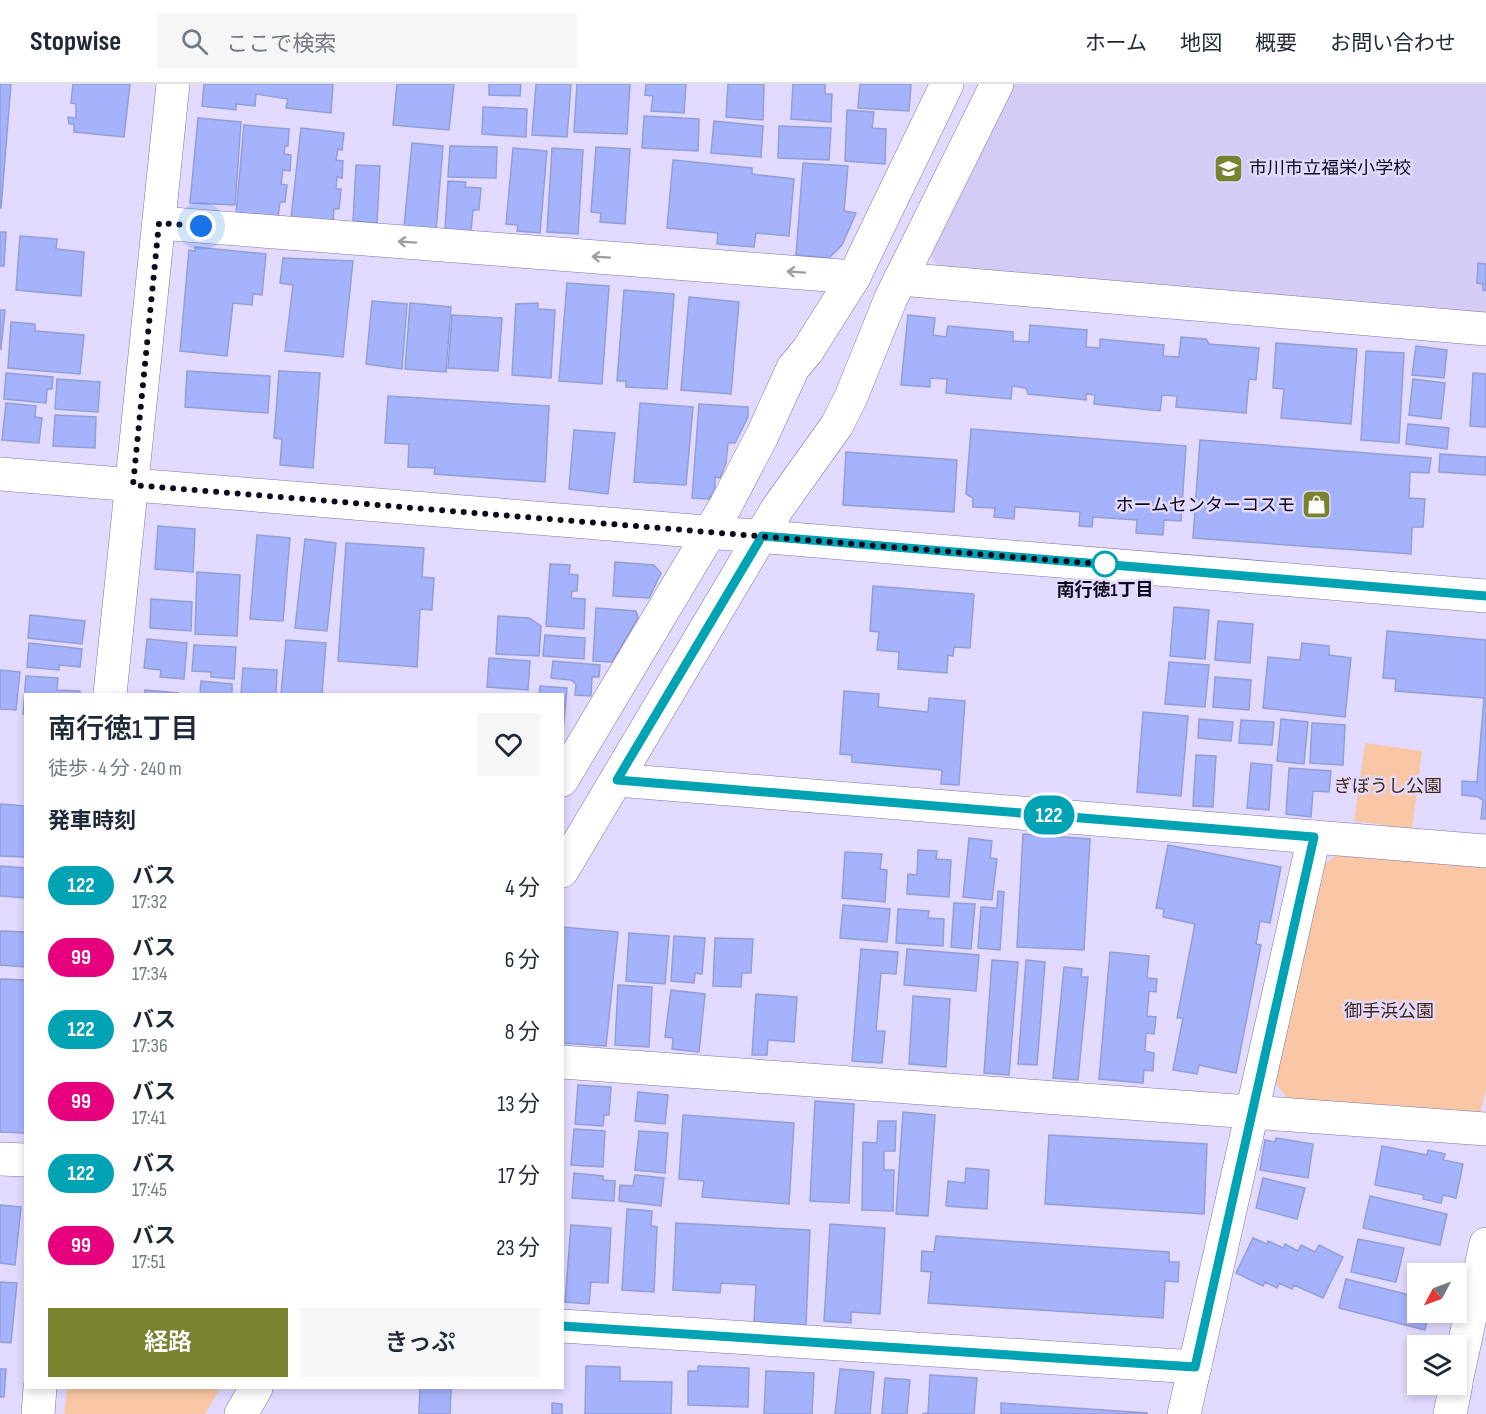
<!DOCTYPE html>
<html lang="ja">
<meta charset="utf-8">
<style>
body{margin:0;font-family:"Sofia Sans Condensed","Noto Sans JP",sans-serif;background:#f6f6f7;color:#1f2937;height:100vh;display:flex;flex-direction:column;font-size:22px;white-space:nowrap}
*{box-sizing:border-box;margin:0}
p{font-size:20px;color:#747a83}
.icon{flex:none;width:33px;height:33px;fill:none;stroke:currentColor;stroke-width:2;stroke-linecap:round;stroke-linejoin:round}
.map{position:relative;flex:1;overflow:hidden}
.sheet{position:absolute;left:24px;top:609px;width:540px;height:696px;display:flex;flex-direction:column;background:#fff;border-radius:0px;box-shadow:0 3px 9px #0003}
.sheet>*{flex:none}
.badge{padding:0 12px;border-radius:20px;font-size:21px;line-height:39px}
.needle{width:39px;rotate:229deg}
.buttons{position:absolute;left:1407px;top:1179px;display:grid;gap:12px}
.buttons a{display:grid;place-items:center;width:60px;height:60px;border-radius:0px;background:#fff;box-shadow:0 3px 9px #0003;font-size:30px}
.you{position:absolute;width:30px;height:30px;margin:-15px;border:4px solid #fff;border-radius:50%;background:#1a73e8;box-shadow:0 0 0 9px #1a73e833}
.map>.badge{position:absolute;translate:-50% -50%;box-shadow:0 0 0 3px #fff}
h2{padding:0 24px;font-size:22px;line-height:54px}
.round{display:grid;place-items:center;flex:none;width:63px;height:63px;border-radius:0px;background:#f6f6f7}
.overview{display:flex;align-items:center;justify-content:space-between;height:102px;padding:0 24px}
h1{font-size:28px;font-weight:600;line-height:45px}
.action{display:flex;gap:12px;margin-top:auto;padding:12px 24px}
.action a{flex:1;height:69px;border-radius:0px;background:#79832f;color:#fff;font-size:24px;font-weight:600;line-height:69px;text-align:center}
.action a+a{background:#f6f6f7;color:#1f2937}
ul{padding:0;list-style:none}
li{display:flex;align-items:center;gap:18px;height:72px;padding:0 24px}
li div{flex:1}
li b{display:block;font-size:22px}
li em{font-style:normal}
li .badge{min-width:66px;font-weight:700;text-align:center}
header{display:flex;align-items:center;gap:36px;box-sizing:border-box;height:84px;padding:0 30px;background:#fff;border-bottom:2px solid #e0e1e3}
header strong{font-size:28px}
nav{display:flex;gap:33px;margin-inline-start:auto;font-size:21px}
.search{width:420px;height:54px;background:#f6f6f7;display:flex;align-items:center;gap:15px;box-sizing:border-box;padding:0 21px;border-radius:0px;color:#747a83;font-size:22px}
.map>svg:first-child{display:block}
.built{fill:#d5ccf5}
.green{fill:#f9c7a6}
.building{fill:#a5b3fd;stroke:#939ed6;stroke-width:1.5}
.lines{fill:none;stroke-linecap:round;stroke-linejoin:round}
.minor-casing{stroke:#7f71a7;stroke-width:34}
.tertiary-casing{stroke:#7f71a7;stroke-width:34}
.minor{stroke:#fff;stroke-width:33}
.tertiary{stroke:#fff;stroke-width:33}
.oneway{stroke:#9f9da5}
.line-casing{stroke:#fff;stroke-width:14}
.line{stroke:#00a3b4;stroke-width:9}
.walk{stroke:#0f091d;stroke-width:6;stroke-dasharray:0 10.8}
.stop-dot{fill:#fff;stroke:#00a3b4;stroke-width:3}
.labels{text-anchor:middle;stroke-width:5;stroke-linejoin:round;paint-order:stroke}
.poi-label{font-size:18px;fill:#0f091d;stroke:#e2daff;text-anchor:start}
.stop-label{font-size:18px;font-weight:bold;fill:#0f091d;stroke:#e2daff}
.park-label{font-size:18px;fill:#432611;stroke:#e2daff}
</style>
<header>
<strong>Stopwise</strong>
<div class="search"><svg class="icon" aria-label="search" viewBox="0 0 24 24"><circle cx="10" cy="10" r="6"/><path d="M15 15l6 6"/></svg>ここで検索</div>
<nav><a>ホーム</a><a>地図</a><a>概要</a><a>お問い合わせ</a></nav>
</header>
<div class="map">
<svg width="1486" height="1330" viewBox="0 0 1486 1330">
<rect width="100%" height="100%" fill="#e2daff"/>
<!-- built -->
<path class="built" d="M1012 0H1486V230L938 184 929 168Z"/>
<!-- green -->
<g class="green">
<path d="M1365 659 1422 667 1412 745 1354 737Z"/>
<path d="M1340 768 1486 779V1004L1480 1031 1288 1015 1274 997 1324 781Z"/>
<path d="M67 1304H220L205 1330H64Z"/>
</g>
<!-- building -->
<g class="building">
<path d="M0 0H11L1 124H0Z"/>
<path d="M73 0H130L124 53 74 48V40H69L68 33 76 34V20L71 19Z"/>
<path d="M204 0H333L331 29 286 24 288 15 256 10 255 22 236 20V26L202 22Z"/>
<path d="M397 0H454L449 46 393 41Z"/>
<path d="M489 0H521L520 12 489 11Z"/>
<path d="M536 0H571L567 53 532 51Z"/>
<path d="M577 0H630L627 50 574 48Z"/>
<path d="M646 0H686L684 29 651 27 653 12 645 11Z"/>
<path d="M728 0H764L763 36 726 33Z"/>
<path d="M793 0H825V10H832L831 38 791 35Z"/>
<path d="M860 0H911L909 27 858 24Z"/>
<path d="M483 23 527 25 526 53 482 50Z"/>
<path d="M847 26 874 28 872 44 886 45 885 80 845 77Z"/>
<path d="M644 32 699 35 698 67 642 64Z"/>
<path d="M198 34 241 38 235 121 190 119Z"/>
<path d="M714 37 763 42 761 73 711 69Z"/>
<path d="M244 41 289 45 288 62H285L284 70 291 71 290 87 283 86 281 100 287 101 285 118H280L278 133 236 130Z"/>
<path d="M779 42 831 44 829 76 778 74Z"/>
<path d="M301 44 344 49 342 66 338 65 336 76 343 77 342 94 337 93 336 105H341L339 125H334L333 138 291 134Z"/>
<path d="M412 59 443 62 436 147 404 143Z"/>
<path d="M450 62 497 63 496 94 448 93Z"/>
<path d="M596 63 630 65 625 140 600 138 601 129 591 128Z"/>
<path d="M513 64 547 67 540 149 517 147 518 141 506 140Z"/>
<path d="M552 64 583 66 578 150 547 148Z"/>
<path d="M673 76 752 84V90L794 95 789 152 756 149 754 163 717 160 718 149 667 144Z"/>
<path d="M803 79 848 82 844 127 856 129 842 161 829 174 796 171Z"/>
<path d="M356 81 380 82 377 139 353 137Z"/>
<path d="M448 97 466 98 465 103 481 104 479 126H473L471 147 445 146Z"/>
<path d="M0 148H6L4 182H0Z"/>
<path d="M20 152 57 155 56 165 84 168 81 212 16 206Z"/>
<path d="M195 163 266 170 262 211 253 210 252 221 233 219 227 272 180 267 189 166 195 167Z"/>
<path d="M283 174 353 177 343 273 285 267 293 201 280 199Z"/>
<path d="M1478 179 1486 180V207L1483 206V200L1477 199Z"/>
<path d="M567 199 609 202 602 300 559 297Z"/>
<path d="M624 206 674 210 667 305 626 303V297H617Z"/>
<path d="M689 213 739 218 731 310 681 306Z"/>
<path d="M372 217 407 220 402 285 366 280Z"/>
<path d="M410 219 451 223 446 288 405 285Z"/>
<path d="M538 219V225L555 226 551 294 512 291 516 220Z"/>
<path d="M0 226H5L1 265H0Z"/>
<path d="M452 231 502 234 498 287 448 284Z"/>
<path d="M908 231 935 234 933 251 946 253 948 242 1013 248V257L1029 258 1030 241 1087 246 1086 263 1100 264V255L1164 261 1163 272 1179 273 1181 253 1206 255 1209 260 1259 264 1256 296 1249 295 1246 329 1176 323 1177 312 1162 311 1160 327 1094 320 1095 311 1086 310V316L1028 310 1026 304 1012 302 1011 315 946 309 947 295 930 294V303L901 301Z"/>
<path d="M11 238 35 240V247L84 251 80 290 8 284Z"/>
<path d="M1276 259 1357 265 1351 340 1281 334 1284 305 1273 304Z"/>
<path d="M1416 262 1447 266 1444 294 1412 291Z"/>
<path d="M1366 267 1404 269 1399 359 1361 356Z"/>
<path d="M187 287 270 292 268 329 185 323Z"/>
<path d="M279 287 320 289 313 384 280 381 282 355 274 354Z"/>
<path d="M6 289 53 293 52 305H47L46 319 4 315Z"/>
<path d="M1473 289 1486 290V343L1470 342Z"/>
<path d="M57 295 100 298 98 328 55 325Z"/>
<path d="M1413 295 1445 299 1441 335 1409 331Z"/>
<path d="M388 312 549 322 545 398 434 390 435 384 408 383 409 360 385 359Z"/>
<path d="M6 319 36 322 35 333 42 334 39 359 2 356Z"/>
<path d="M640 319 693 323 686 401 634 398Z"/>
<path d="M699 320 748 323V333L735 359H728L726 379 720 394 715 393V404L709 415 692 414Z"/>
<path d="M55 331 96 333 95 364 53 362Z"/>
<path d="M1408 340 1449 344 1447 365 1406 360Z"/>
<path d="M971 345 1186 362 1181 437 1164 436 1163 451 1136 449 1137 436 1093 433 1092 443 1079 442 1080 428 1015 423 1014 435 994 433 995 424 973 423V414L966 410Z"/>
<path d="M574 346 615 349 608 410 569 405Z"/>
<path d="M1200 356 1431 374 1429 389 1410 388 1409 414 1425 415 1423 443H1412L1411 470 1193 454Z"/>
<path d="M846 368 957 376 954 428 843 421Z"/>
<path d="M1440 370 1486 373V391L1439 388Z"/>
<path d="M158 442 195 445 193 488 155 485Z"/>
<path d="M257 451 290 454 283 537 250 535Z"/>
<path d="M305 455 336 459 327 547 295 544Z"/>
<path d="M346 459 424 464 422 493 434 494 432 526 420 525 417 583 338 577Z"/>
<path d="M615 478 654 481 661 489 649 514 613 512Z"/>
<path d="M550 480 570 481 569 490 578 491 577 507H572L571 514 585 515 584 545 546 542Z"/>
<path d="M197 488 240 491 237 552 195 550Z"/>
<path d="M873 502 974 510 970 564 954 563 953 572 948 571 947 589 898 585 899 568 877 566 879 548 870 547Z"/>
<path d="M151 515 192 518 191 547 150 544Z"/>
<path d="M1174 523 1209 526 1205 575 1170 572Z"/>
<path d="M596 524 636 527 638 534 612 578 593 577Z"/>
<path d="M30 531 85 537 82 560 28 554Z"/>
<path d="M498 532 529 534 541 542 539 572 496 570Z"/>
<path d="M1218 537 1253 540 1250 579 1215 576Z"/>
<path d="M1387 547 1486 556V735H1481L1483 716 1478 713 1462 711V697L1477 698 1484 614 1395 607 1396 595 1383 594Z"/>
<path d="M545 551 585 554 584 575 543 572Z"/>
<path d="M147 555 187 559 184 595 160 593 161 586 144 584Z"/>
<path d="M286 556 326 559 322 610H281Z"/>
<path d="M29 559 82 565 80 583 59 581V586L27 583Z"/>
<path d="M1302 559 1329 562V571L1351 574 1345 633 1263 624 1268 573 1300 576Z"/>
<path d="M194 561 236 563 234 595 211 593V588L192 587Z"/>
<path d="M489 574 530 577 528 606 487 603Z"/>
<path d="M553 577 600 581 599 593H592L591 612 575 611 576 600 571 596 551 594Z"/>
<path d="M1169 578 1209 581 1205 623 1165 620Z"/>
<path d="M243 584 277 586 276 610H241Z"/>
<path d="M0 586 20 588 16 626 0 625Z"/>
<path d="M26 592 58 594 57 606 80 607V610H26V630H23Z"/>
<path d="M1215 593 1251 596 1249 626 1213 623Z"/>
<path d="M201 597 232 600V610H200Z"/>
<path d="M540 602 567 604 562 659V610H539Z"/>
<path d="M145 606 178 609V610H145Z"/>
<path d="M844 607 879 610 878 623 928 628 929 614 965 617 959 701 941 700 942 686 852 678V671L840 670Z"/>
<path d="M1143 628 1188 632 1181 712 1137 708Z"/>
<path d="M1199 635 1233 638 1231 657 1198 654Z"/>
<path d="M1281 635 1308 638 1304 680 1277 677Z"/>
<path d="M1241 636 1274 638 1272 661 1239 659Z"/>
<path d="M1312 639 1345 641 1343 681 1310 679Z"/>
<path d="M1196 671 1216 672 1213 723 1193 722Z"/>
<path d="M1251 679 1272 681 1269 726 1247 724Z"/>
<path d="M1289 684 1331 687 1329 708 1313 707 1311 733 1286 730Z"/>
<path d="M0 720 26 722V773L0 772Z"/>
<path d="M1023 750 1090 755 1084 866 1017 863Z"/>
<path d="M969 754 992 757 990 774 997 775 992 816 963 813Z"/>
<path d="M1168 761 1281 783 1270 839 1260 837 1256 860 1261 861 1236 989 1199 981 1197 990 1173 986 1183 934H1177L1195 840 1163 833 1164 825 1156 824Z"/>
<path d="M918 766 937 767 936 775 951 776 949 813 907 810 908 790 917 791Z"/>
<path d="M845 768 882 770 880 785 887 786 885 818 842 814Z"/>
<path d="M0 782 26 784V814L0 812Z"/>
<path d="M998 807 1004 808 1000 866 978 864 981 823 997 824Z"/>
<path d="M954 819 975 820 971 865 951 863Z"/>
<path d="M843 821 890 825 887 858 840 854Z"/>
<path d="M898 825 929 827 928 834 944 835 943 862 896 859Z"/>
<path d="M562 843 618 848 606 962 562 959Z"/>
<path d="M0 847 26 848V883L0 881Z"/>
<path d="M629 849 669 852 665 900 626 897Z"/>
<path d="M674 852 705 854 702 890 695 889 694 899 671 897Z"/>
<path d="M715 854 753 855 751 889H742L741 903 713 902Z"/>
<path d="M861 865 898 868 896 890 881 889 876 947H885L882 979 852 977Z"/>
<path d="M907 865 979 871 976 907 904 901Z"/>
<path d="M1110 868 1149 872 1147 894 1157 895 1156 908 1149 907 1147 932 1156 933 1154 950 1146 949 1145 967 1154 969 1153 987 1144 986 1143 999 1099 995Z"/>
<path d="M992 876 1018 878 1009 991 984 989Z"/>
<path d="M1026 876 1045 878 1037 981 1018 980Z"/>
<path d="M1064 883 1082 885 1081 893H1088L1078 996 1053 994Z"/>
<path d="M0 895 26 896V1049L0 1048Z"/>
<path d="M618 901 652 903 649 963 615 961Z"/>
<path d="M671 906 705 910 699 968 672 965 673 954 665 953Z"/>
<path d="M756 910 797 913 794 958 768 956 767 971H752Z"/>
<path d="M913 912 950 915 946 983 909 980Z"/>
<path d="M578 1001 611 1003 609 1031H604L603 1042 575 1040Z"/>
<path d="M638 1008 668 1011 665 1040 635 1037Z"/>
<path d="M815 1017 854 1020 849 1119 810 1117Z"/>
<path d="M903 1028 935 1031 928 1132 896 1130Z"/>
<path d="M683 1031 794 1039 789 1120 702 1113 704 1097 679 1095Z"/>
<path d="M878 1037H896L895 1067H884V1086H894L893 1127 862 1126 863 1058 877 1059Z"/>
<path d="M574 1045 605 1047 603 1083 571 1081Z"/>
<path d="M639 1047 668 1049 665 1089 635 1086Z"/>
<path d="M1049 1051 1207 1060 1204 1130 1045 1120Z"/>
<path d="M1276 1054 1313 1060 1308 1094 1260 1086 1265 1056 1275 1058Z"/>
<path d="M1382 1062 1427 1071 1428 1066 1445 1070 1443 1076 1463 1080 1456 1114 1443 1111 1441 1119 1423 1115 1424 1111 1375 1101Z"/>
<path d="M966 1084 989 1086 987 1125 946 1122 948 1097 965 1099Z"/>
<path d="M574 1089 603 1092V1096L615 1097 614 1117 572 1114Z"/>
<path d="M635 1091 664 1094 661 1122 619 1117 620 1101 633 1102Z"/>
<path d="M1263 1094 1305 1104 1297 1135 1256 1124Z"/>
<path d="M1370 1112 1447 1130 1440 1161 1363 1144Z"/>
<path d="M0 1121 21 1123 15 1181 0 1179Z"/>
<path d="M627 1125 652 1127 651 1142 657 1143 654 1208 622 1206Z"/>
<path d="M676 1139 810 1146 806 1241 754 1238 756 1201 721 1199 720 1209 673 1206Z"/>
<path d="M830 1140 885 1144 880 1230 851 1228V1239L824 1237Z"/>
<path d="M571 1141 611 1144 608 1199 591 1198 589 1220 565 1218Z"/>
<path d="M936 1152 1169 1168V1178H1179L1178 1198 1165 1197 1163 1234 928 1219 931 1188 921 1187 922 1167 934 1168Z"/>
<path d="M1253 1154 1267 1160 1268 1157 1283 1164 1285 1160 1298 1167 1301 1161 1315 1168 1319 1161 1343 1173 1323 1214 1294 1201 1292 1205 1279 1199 1277 1204 1265 1198 1263 1202 1236 1189Z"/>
<path d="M1358 1155 1404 1164 1396 1198 1351 1188Z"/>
<path d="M1346 1195 1418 1213V1228H1429L1425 1246 1339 1224Z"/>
<path d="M0 1198 17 1199 11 1259 0 1258Z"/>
<path d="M586 1282 620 1283V1297L672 1298 671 1330H585Z"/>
<path d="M698 1282 749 1284 748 1323 688 1321V1287H698Z"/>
<path d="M0 1285H6L4 1313H0Z"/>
<path d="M840 1285 874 1288 870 1330H835Z"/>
<path d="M766 1287 814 1289 812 1330H764Z"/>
<path d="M930 1291 977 1294 974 1330H922L928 1329Z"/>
<path d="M885 1294 910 1296 907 1330H882Z"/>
<path d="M420 1304H451L450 1330H419Z"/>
<path d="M552 1319 562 1320V1330H552Z"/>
<path d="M1001 1319 1147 1329V1330H1001Z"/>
</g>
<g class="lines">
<defs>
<g id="minor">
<path d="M159 139 854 193"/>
<path d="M900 195 1486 245"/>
<path d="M562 696 726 421 762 352 793 284 808 266 854 193 947 0"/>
<path d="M617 696 1486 767"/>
<path d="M562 787 777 425 837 341 851 313 891 214 997 0"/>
<path d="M562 978 1486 1045"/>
<path d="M0 1075 26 1076"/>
<path d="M562 1242 1195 1283"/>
<path d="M241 1330 256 1304"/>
<path d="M1184 1330 1314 753"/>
</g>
<g id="tertiary">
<path d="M0 390 1486 512"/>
<path d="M110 610 173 0"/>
<path d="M1456 1298 1486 1160"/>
<path d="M38 1330 40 1304"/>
<path d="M1450 1330 1456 1300"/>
</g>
</defs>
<!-- minor casing -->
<use href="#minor" class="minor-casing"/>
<!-- tertiary casing -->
<use href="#tertiary" class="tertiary-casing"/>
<!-- minor -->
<use href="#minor" class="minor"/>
<!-- tertiary -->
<use href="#tertiary" class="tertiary"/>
</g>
<!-- one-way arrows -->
<defs><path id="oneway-shaft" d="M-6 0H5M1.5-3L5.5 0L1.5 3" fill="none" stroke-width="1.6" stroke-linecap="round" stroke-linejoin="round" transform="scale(1.5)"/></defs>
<g class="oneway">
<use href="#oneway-shaft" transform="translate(407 158) rotate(-176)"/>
<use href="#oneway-shaft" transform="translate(601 173) rotate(-176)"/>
<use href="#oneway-shaft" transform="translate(796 188) rotate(-176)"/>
</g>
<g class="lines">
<defs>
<path id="line" d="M562 1242 1195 1283 1314 753 617 696 762 452 1486 512"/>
</defs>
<!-- line casing -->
<use href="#line" class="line-casing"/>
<!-- line -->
<use href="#line" class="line"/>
<!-- walk -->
<path class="walk" d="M201 142 159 139 133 401 1112 481 1105 480"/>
</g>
<!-- icons -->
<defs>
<symbol id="school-square" viewBox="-11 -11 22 22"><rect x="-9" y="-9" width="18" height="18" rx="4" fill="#79832f" stroke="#e2daff"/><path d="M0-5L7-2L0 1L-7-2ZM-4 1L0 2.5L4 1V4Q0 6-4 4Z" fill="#fff"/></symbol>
<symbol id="shop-square" viewBox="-11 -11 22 22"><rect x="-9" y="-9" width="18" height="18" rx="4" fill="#79832f" stroke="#e2daff"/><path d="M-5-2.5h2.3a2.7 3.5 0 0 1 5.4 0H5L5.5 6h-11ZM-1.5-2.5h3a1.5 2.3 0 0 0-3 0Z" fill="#fff"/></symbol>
</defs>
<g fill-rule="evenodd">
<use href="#school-square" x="1212" y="68" width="33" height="33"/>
<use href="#shop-square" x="1300" y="404" width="33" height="33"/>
</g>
<!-- markers -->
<circle class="stop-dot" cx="1105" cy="480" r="12"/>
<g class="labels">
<!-- poi labels -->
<g class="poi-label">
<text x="1249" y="90">市川市立福栄小学校</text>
<text x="1295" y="427" text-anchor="end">ホームセンターコスモ</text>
</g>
<!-- stop labels -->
<g class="stop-label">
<text x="1105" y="512">南行徳1丁目</text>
</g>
<!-- park labels -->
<g class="park-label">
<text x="1388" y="708">ぎぼうし公園</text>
<text x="1389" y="933">御手浜公園</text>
</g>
</g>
</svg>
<div class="buttons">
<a><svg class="needle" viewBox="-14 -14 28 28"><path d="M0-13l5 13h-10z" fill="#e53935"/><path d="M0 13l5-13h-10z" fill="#747a83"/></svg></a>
<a><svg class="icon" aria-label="layers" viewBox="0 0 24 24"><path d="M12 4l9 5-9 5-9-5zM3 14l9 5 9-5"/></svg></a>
</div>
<div class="you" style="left:201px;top:142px"></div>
<b class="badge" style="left:1049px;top:731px;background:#00a3b4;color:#fff">122</b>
<section class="sheet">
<div class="overview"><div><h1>南行徳1丁目</h1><p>徒歩 · 4 分 · 240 m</p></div><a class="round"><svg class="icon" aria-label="heart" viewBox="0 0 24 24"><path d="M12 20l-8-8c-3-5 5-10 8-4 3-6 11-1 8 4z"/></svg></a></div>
<h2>発車時刻</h2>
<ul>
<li><span class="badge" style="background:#00a3b4;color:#fff">122</span><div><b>バス</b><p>17:32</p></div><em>4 分</em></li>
<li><span class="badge" style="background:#e6007e;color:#fff">99</span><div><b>バス</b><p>17:34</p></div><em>6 分</em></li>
<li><span class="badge" style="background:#00a3b4;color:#fff">122</span><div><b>バス</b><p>17:36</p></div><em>8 分</em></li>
<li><span class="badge" style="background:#e6007e;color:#fff">99</span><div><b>バス</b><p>17:41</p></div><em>13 分</em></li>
<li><span class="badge" style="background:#00a3b4;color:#fff">122</span><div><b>バス</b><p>17:45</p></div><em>17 分</em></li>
<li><span class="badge" style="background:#e6007e;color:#fff">99</span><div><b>バス</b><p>17:51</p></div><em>23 分</em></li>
</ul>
<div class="action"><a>経路</a><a>きっぷ</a></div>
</section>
</div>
